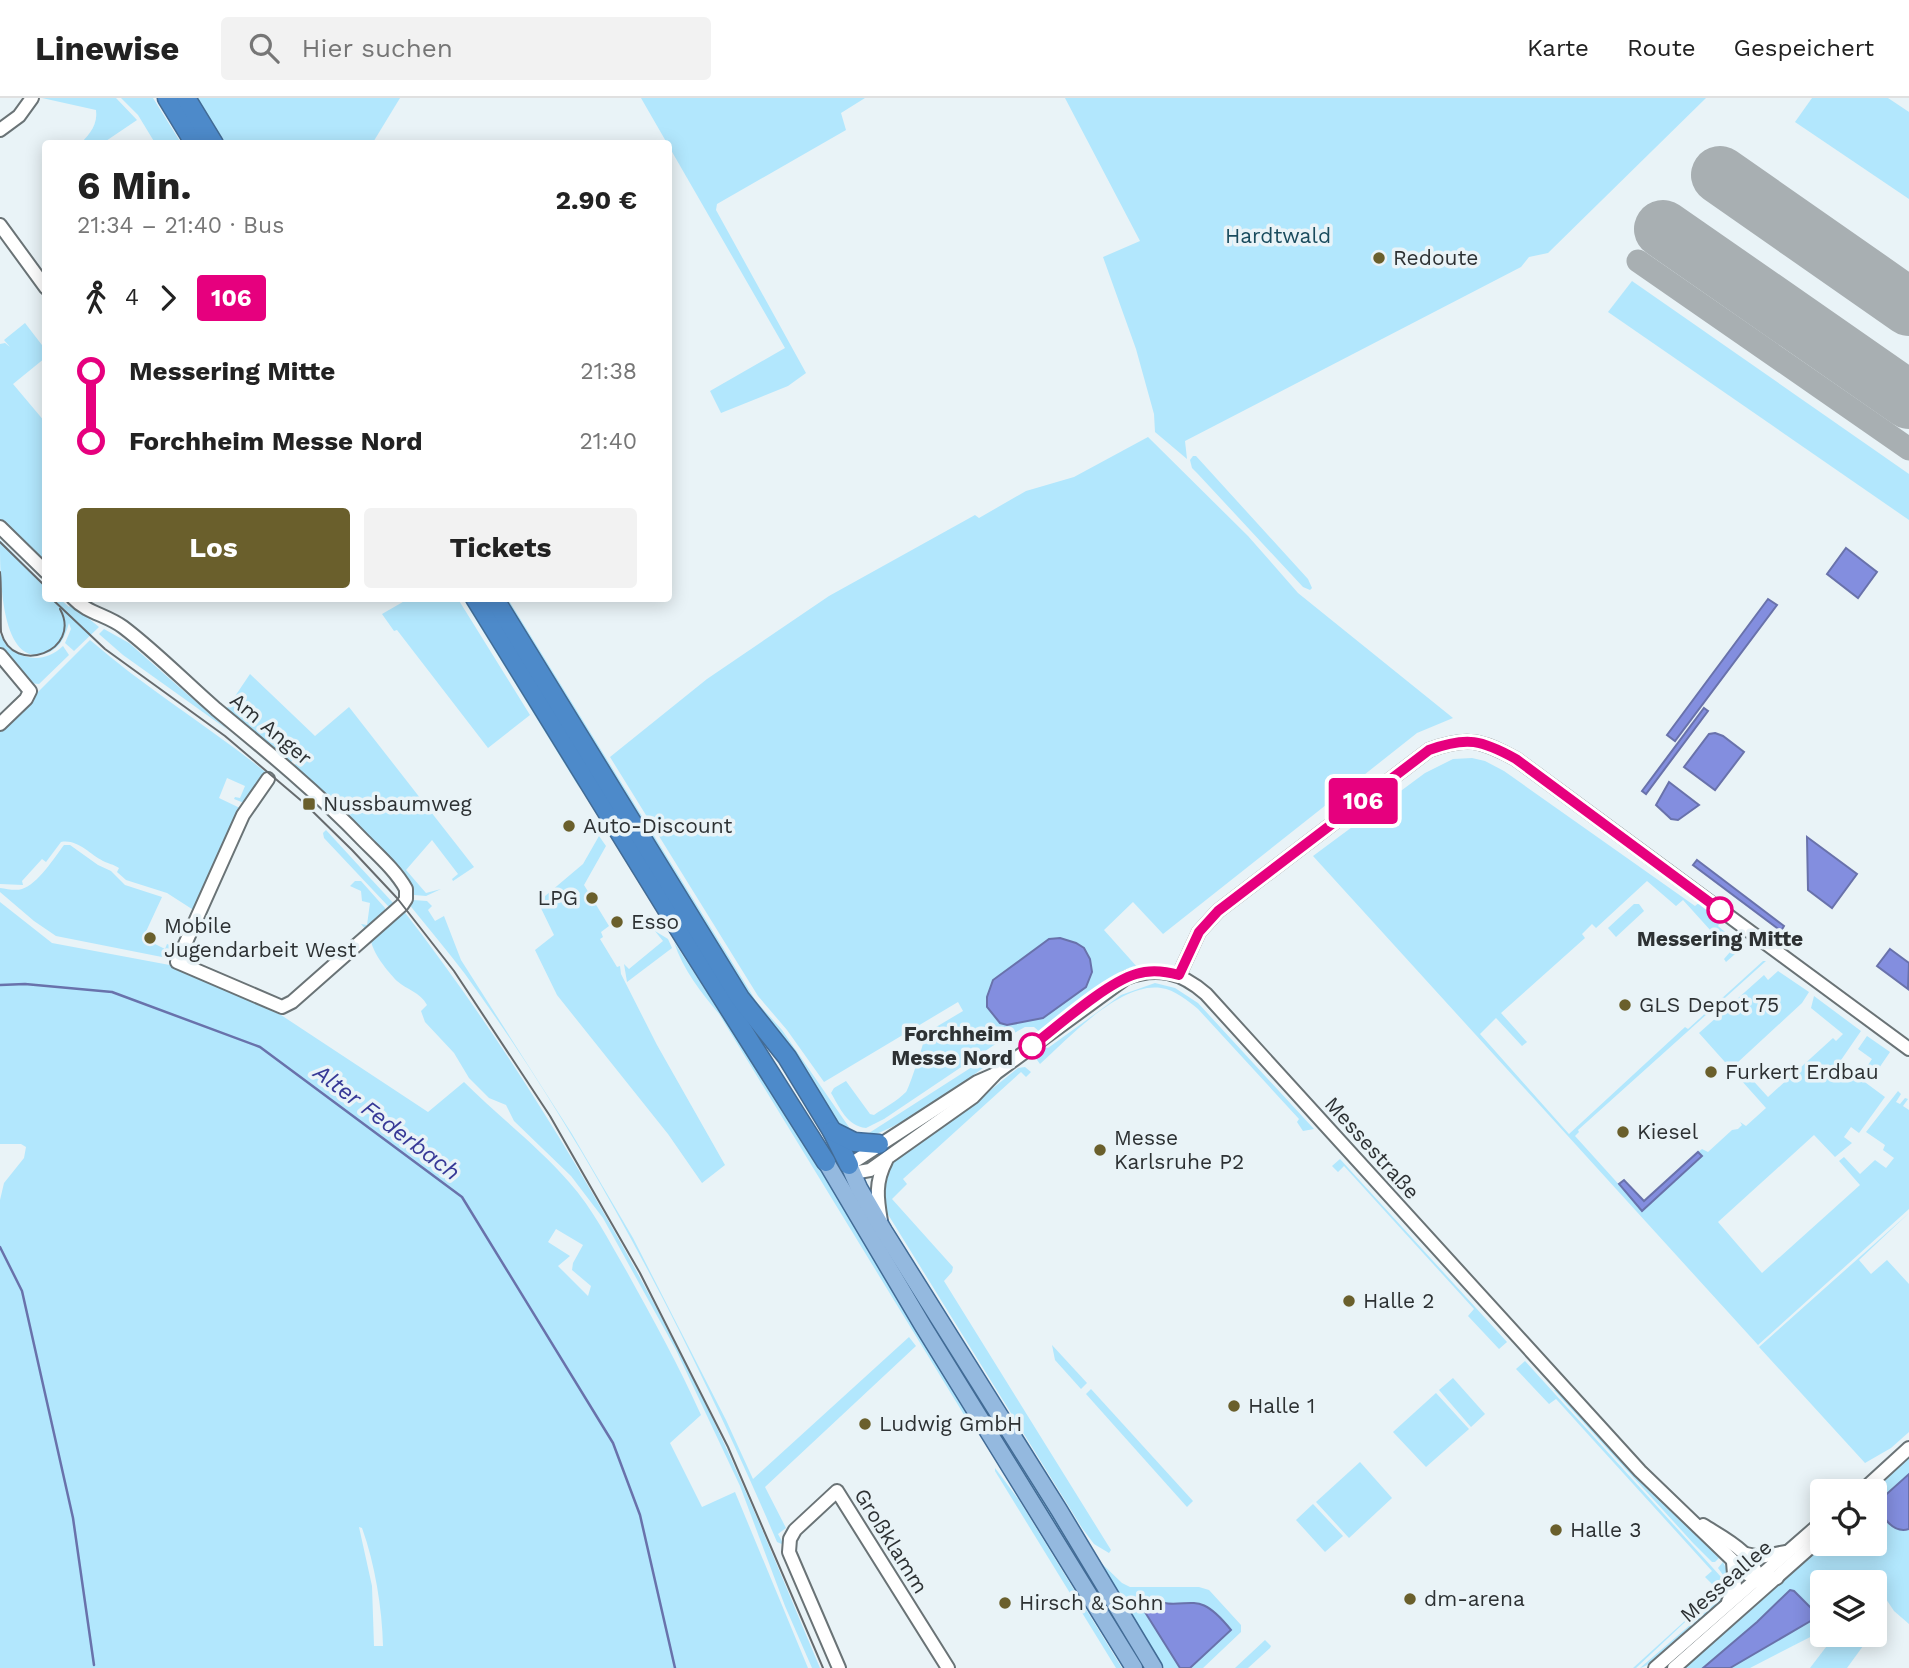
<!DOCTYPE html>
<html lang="de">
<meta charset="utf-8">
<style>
body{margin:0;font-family:"Work Sans",sans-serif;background:#f2f2f2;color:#222;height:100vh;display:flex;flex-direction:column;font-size:26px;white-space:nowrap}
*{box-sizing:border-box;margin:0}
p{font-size:23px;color:#767676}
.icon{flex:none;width:38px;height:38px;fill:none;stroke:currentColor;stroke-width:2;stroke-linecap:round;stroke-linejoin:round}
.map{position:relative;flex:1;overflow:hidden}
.drawer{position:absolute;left:42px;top:42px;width:630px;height:462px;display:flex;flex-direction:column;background:#fff;border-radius:7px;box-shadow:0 4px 18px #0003}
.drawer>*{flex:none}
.badge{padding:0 14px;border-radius:5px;font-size:24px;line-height:46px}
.fabs{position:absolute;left:1810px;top:1381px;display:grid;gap:14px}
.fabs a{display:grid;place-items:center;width:77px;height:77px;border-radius:7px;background:#fff;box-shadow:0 4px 18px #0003;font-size:35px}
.map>.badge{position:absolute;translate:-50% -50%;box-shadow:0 0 0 4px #fff}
.legs{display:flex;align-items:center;gap:10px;height:77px;padding:0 35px;font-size:23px}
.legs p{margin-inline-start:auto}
.summary{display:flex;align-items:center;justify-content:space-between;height:119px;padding:0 35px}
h1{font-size:38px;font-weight:700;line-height:52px}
.action{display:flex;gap:14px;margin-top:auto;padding:14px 35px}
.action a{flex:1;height:80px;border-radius:7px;background:#6a5f2c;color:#fff;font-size:28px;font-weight:700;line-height:80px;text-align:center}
.action a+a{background:#f2f2f2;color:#222}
ul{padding:0 35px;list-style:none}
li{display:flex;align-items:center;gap:24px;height:70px;font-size:26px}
li i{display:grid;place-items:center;width:10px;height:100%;margin:0 9px;background:currentColor}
li i::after{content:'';width:18px;height:18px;margin:-9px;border:5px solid;border-radius:50%;background:#fff}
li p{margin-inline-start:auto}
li:first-child i{background:linear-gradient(#0000 50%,currentColor 0)}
li:last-child i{background:linear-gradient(currentColor 50%,#0000 0)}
header{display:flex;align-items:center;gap:42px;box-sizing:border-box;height:98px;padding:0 35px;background:#fff;border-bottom:2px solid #e0e0e0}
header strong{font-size:33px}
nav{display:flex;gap:38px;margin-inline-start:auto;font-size:24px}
.search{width:490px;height:63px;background:#f2f2f2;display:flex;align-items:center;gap:18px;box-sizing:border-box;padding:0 24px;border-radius:7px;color:#767676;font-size:26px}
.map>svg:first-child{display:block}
.green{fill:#b2e7fd;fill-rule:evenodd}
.water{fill:#838edf;stroke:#6972ab;stroke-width:2}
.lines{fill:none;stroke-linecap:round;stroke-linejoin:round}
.stream{stroke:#6972ab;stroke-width:2.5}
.taxiway{stroke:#a8afb2;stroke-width:23}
.runway{stroke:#a8afb2;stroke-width:58}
.minor-casing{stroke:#6a7376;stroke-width:16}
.major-casing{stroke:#426b95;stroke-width:19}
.highway-casing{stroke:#426b95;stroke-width:21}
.minor{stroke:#fff;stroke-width:12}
.major{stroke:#94b9df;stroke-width:16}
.highway{stroke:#4d8aca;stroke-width:18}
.tram{stroke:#666b6e;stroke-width:2}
.line-1-casing{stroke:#fff;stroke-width:16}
.line-1{stroke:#e6007e;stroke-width:10}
.poi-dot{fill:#6a5f2c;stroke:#e9f3f7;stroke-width:2.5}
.stop-1-dot{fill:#fff;stroke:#e6007e;stroke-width:3.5}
.labels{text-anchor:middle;stroke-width:7;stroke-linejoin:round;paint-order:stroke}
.park-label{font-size:21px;fill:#1a4c5e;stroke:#e9f3f7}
.poi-label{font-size:21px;fill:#2d3133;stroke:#e9f3f7;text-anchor:start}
.street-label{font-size:21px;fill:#2d3133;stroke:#e9f3f7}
.stop-label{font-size:21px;font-weight:bold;fill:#2d3133;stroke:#e9f3f7}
.water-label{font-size:23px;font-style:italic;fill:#373997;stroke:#e9f3f7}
</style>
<header>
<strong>Linewise</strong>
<div class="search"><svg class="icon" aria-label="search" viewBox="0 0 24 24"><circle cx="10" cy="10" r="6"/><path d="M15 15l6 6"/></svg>Hier suchen</div>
<nav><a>Karte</a><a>Route</a><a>Gespeichert</a></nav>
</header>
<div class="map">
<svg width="1909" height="1570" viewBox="0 0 1909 1570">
<rect width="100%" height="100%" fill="#e9f3f7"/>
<!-- green -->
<g class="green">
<path d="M42 0H116L137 22 103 45H81C90 36 98 26 96 12Z"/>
<path d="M121 0H153L181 45H155L138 17Z"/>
<path d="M195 0H400L372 46 223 45Z"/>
<path d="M641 0H865L841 15 846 32 717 106 716 112 806 275 788 288 721 315 710 293 785 250Z"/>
<path d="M1065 0H1706L1548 155 1529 159 1521 169 1185 343 1187 361 1155 334 1154 316 1136 251 1103 159 1140 143Z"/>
<path d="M1812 0H1888L1909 14V101L1795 24Z"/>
<path d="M1632 183 1909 376V422L1608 214Z"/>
<path d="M25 225 45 251V260L13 286 45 324V465L0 421V246L5 245 10 249 4 242Z"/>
<path d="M1148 339 1248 438 1298 495 1453 620 1417 635 1163 836 1133 804 1104 832 1138 870 1118 879 1041 935 1034 929H1025L1000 943 884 1021 866 1030C847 1028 840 1010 831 995L834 990 846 983 870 1016 874 1017C884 1010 897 1003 906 994 909 991 925 941 926 935L963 913 958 904 824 984 787 932 758 898 610 659 707 581 829 498 975 417 979 420 1026 393 1074 379Z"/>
<path d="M1193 358H1196L1308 481 1312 490 1310 492 1303 489 1197 375 1192 370 1190 362Z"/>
<path d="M0 442 45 487 46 500 60 501 69 509 71 506 99 529 74 553 65 545 71 531 69 525C65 539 59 553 43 556 0 567 0 475 0 442Z"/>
<path d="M408 501H458L530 617 488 650 397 532 394 533 382 516Z"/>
<path d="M463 501H469L558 645 580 691Z"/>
<path d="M503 501H508L756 903 782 932 851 1032 859 1036 869 1035 986 960 989 962 986 968C963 984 880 1047 854 1039 849 1037 842 1029 837 1026L739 883Z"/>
<path d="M104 531 129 545 228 632 123 557 99 536Z"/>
<path d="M0 536C12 562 43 568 63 548L69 557 39 586 29 585 0 553Z"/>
<path d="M90 542C145 590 210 629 268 676L244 705 234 701 235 699 240 700 245 688 227 680 219 700 242 711 195 813 167 795 126 782 117 774 119 770C113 766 109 766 103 763 89 756 78 741 61 744L46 764 42 761 22 783 23 787 0 786V632Z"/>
<path d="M250 576 315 638 349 609 474 769 453 783 452 781 458 776 432 742 406 772 426 795 441 791 426 798 414 797 293 669 299 662 295 660 291 664 287 663 225 613Z"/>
<path d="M1472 660 1485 663 1504 673 1695 808 1700 804 1722 822 1718 828 1743 849 1726 864 1724 861 1730 854 1683 802 1676 808 1647 783 1596 830 1592 826 1582 836 1585 840 1501 915 1527 944 1522 948 1496 920 1480 936 1569 1036 1685 929 1688 931 1763 863H1766L1578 1032 1579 1034 1575 1038 1642 1112 1702 1057 1698 1054 1702 1051 1708 1054 1732 1032 1738 1031 1742 1027 1740 1024 1746 1028 1766 1010 1699 935 1764 877 1768 882 1778 873 1809 894 1802 905 1737 965 1768 999 1833 940 1836 943 1843 936 1811 910 1814 898 1861 933 1839 965 1885 999 1859 1035 1851 1029 1844 1039 1852 1045 1835 1059 1814 1037 1718 1124 1762 1175 1860 1087 1839 1063 1844 1059 1860 1076 1875 1062 1886 1070 1894 1060 1883 1052 1885 1047 1866 1034 1898 993 1901 996 1896 1004 1900 1006 1905 1000 1908 1001 1903 1008 1909 1012V1111L1758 1247 1313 758 1425 675 1453 661Z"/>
<path d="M326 732 394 806 392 808H388L324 740 323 735Z"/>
<path d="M599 738 606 748 584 787 609 828 601 834 603 839 600 841 617 869 620 868 621 876 657 947 725 1067 702 1085 668 1036 557 897 535 852 554 837 538 804 583 766Z"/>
<path d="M64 747H70L98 767 111 773 125 787 162 799 143 840 165 851 167 846 172 848 167 860 56 838 34 823 0 794V790C7 791 16 793 22 791 38 786 54 760 64 747Z"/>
<path d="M355 783H361L385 810V814L366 832 361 826 367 827 370 805 362 803 361 793 350 788Z"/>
<path d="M413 802 427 803 432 808 428 812 435 823 444 818 461 862 572 1036 633 1140 726 1322 753 1381 909 1239 916 1248 765 1389 786 1430 778 1436 784 1447 777 1444C693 1247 591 1050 465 876 447 852 427 829 408 805Z"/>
<path d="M0 804 52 845 175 868 281 917 428 1014 464 984C498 1018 538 1048 569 1084 593 1111 609 1143 627 1174 653 1221 679 1268 701 1317L670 1345 702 1409 735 1394 808 1570H0V1102L4 1085 24 1060 26 1049 21 1046H0ZM556 1131 583 1147 573 1165 572 1172 591 1188 588 1198 558 1168 570 1158 548 1144ZM359 1429 362 1430C375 1466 382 1510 383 1548H374L372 1488Z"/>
<path d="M1634 806H1639L1644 813 1616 839 1608 830Z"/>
<path d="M403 812C509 949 598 1097 678 1251 732 1354 775 1463 820 1570H812L785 1508 740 1388 676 1252 603 1120 571 1078 514 1023 506 1007 489 1000 469 980 454 955 425 924 421 913 427 907C420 894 407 892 397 883 388 874 371 853 371 841Z"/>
<path d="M655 833 668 841 672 850 627 884 624 866 629 871 663 843Z"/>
<path d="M674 844 706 893 719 906 865 1143 970 1320H966L719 916C701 894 683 872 674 844Z"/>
<path d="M1155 885 1175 890 1198 905 1314 1031 1303 1033 1297 1024 1299 1021 1198 911C1187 902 1175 892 1161 890 1120 884 1069 940 1040 966L1035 959V954L1041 948 1048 950 1121 897Z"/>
<path d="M1867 938 1890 954 1877 973 1868 967 1872 961 1858 951Z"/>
<path d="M1025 969 1031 974 1026 979 1021 974 903 1081 907 1086 892 1101 953 1169 952 1174 944 1183 1111 1452 1109 1455 1094 1446 1082 1430 884 1110C881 1089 882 1076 898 1059L977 1003 1018 970Z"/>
<path d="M1340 1061 1507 1244 1499 1251 1468 1218 1474 1211 1344 1068 1338 1074 1332 1068Z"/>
<path d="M849 1087 866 1119 1147 1570 1096 1492 1083 1478 849 1094Z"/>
<path d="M1909 1115 1859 1162 1871 1176 1887 1162 1909 1186V1334L1891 1350 1865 1365 1759 1249Z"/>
<path d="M1052 1247 1087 1285 1081 1291 1055 1262Z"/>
<path d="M1525 1263 1722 1480 1724 1485 1721 1495 1699 1511 1636 1570H1633L1699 1510 1696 1507 1715 1489 1705 1479 1712 1473 1556 1301 1549 1306 1516 1271Z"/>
<path d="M1453 1280 1485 1316 1471 1329 1439 1292Z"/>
<path d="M1091 1291 1193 1403 1187 1409 1086 1296Z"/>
<path d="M1554 1292H1559L1566 1299 1665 1407 1719 1460 1715 1464H1712L1693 1445Z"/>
<path d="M1436 1295 1469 1331 1426 1369 1393 1334Z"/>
<path d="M1909 1357V1526L1894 1513 1886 1501 1879 1507 1885 1517 1874 1532V1484H1822V1533L1750 1570H1682L1822 1446H1874V1393H1872Z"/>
<path d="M1360 1364 1392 1400 1349 1440 1316 1404Z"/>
<path d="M995 1370 1019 1402 1122 1570H1116L995 1373Z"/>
<path d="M1313 1406 1343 1438 1325 1454 1296 1422Z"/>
<path d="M1097 1461 1122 1485 1130 1489H1199L1209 1492 1241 1527V1534L1203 1570H1164Z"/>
<path d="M1723 1464 1731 1481C1730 1488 1729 1497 1725 1502 1715 1514 1651 1570 1640 1570L1726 1496 1728 1484 1718 1470Z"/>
<path d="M1836 1536 1871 1537 1847 1570H1810Z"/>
<path d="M1265 1542 1271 1548 1270 1550 1248 1570H1235Z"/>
</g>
<!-- water -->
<g class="water">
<path d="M1846 450 1877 474 1858 500 1827 476Z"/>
<path d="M1768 501 1777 507 1675 643 1667 637Z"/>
<path d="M1704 610 1708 613 1646 696 1642 693Z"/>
<path d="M1715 635 1723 638 1744 654 1715 692 1684 669 1709 636Z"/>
<path d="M1669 684 1699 707 1678 722 1671 721 1656 707Z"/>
<path d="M1807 739 1857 776 1832 810 1808 792Z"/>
<path d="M1697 762 1784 828 1781 833 1693 767Z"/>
<path d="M1060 840 1076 845 1084 850 1090 861 1092 874 1086 889 1043 920 1007 927 1000 925 987 909V899L993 882 1049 841Z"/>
<path d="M1890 851 1909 865 1908 891 1877 868Z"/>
<path d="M1698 1054 1702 1058 1642 1113 1619 1086 1624 1082 1644 1103Z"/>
<path d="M1909 1376V1431C1893 1436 1878 1417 1880 1402Z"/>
<path d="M1790 1492 1794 1493 1814 1513V1521L1730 1570H1703L1757 1524Z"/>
<path d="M1147 1501C1191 1516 1194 1486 1231 1532L1190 1570H1180L1138 1503Z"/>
</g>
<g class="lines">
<!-- stream -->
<g class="stream">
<path d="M0 887 25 886 112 894 260 949 462 1099 613 1345 640 1417 675 1570"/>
<path d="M0 1149 22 1193 73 1420 94 1567"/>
</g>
<!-- taxiway -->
<path class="taxiway" d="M1638 163 1909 351"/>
<!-- runway -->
<g class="runway">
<path d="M1720 77 1909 209"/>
<path d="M1663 131 1909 302"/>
</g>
<defs>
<g id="minor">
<path d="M0 32 19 18 32 0"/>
<path d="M0 127 46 190"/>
<path d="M0 429 46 474"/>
<path d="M73 500C87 515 107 517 123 529 156 554 185 584 216 611 267 653 318 695 364 743 379 758 396 773 406 791V801L402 807 292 904 282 909 177 864 243 717 268 681"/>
<path d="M0 557 30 593 26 601 0 626"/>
<path d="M1179 877 1199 834 1218 813 1429 652C1467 638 1481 642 1516 661L1909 951"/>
<path d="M849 1067 977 984 993 977"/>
<path d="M853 1075 870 1072 973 999 996 975 1126 880C1157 868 1181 874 1206 896L1640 1373 1747 1476 1758 1481 1777 1480"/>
<path d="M881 1123C877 1100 875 1084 886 1063"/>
<path d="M1862 1393 1909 1350"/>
<path d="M1703 1427C1725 1441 1756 1455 1758 1484"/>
<path d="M1746 1456 1761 1459 1785 1454"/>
<path d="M1728 1504 1735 1488 1733 1464"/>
<path d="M839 1570 789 1454 790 1441 795 1432 837 1393 948 1570"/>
<path d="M1655 1570 1822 1424"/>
<path d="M1674 1570 1822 1439"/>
</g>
<g id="major">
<path d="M826 1064 923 1228 1134 1570"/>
<path d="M849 1067 859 1090 884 1133 1059 1412 1154 1570"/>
</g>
<g id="highway">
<path d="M167 0 195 46"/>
<path d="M186 0 214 46"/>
<path d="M475 500 684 839 826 1064"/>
<path d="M494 500 740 900 787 959 832 1033 849 1067"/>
<path d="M832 1033 854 1044 879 1046"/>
</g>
</defs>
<!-- minor casing -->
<use href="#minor" class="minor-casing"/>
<!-- major casing -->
<use href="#major" class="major-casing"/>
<!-- highway casing -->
<use href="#highway" class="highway-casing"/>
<!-- minor -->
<use href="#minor" class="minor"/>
<!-- major -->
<use href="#major" class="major"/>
<!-- highway -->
<use href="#highway" class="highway"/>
<!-- tram -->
<g class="tram">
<path d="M0 444 46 489"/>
<path d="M0 474C2 493 0 515 1 534 13 579 83 553 60 511"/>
<path d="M51 500 105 551 225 638 304 705 352 752 397 800 454 873 550 1018 640 1175 728 1349 823 1570"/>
</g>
</g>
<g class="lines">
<defs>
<path id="line-1" d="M1032 948C1058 928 1106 885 1136 876 1151 871 1165 873 1179 877L1199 834 1218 813 1429 652C1467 638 1482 642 1516 661L1720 812"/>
</defs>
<!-- line-1 casing -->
<use href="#line-1" class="line-1-casing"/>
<!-- line-1 -->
<use href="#line-1" class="line-1"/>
</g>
<!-- markers -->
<g class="poi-dot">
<circle cx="1379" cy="160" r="7"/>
<rect x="302" y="699" width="14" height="14" rx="3.5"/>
<circle cx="569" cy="728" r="7"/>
<circle cx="592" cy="800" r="7"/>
<circle cx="617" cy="824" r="7"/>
<circle cx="150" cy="840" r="7"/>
<circle cx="1625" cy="907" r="7"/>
<circle cx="1711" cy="974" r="7"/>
<circle cx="1623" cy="1034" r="7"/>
<circle cx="1100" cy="1052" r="7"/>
<circle cx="1349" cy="1203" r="7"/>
<circle cx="1234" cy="1308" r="7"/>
<circle cx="865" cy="1326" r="7"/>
<circle cx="1556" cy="1432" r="7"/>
<circle cx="1410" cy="1501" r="7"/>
<circle cx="1005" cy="1505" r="7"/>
</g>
<g class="stop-1-dot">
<circle cx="1720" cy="812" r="12"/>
<circle cx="1032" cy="948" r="12"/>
</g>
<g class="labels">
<!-- park labels -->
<g class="park-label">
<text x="1278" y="145">Hardtwald</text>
</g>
<!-- poi labels -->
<g class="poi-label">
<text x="1393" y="167">Redoute</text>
<text x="323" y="713">Nussbaumweg</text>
<text x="583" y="735">Auto-Discount</text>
<text x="578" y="807" text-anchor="end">LPG</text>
<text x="631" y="831">Esso</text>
<text x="164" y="835">Mobile<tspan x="164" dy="24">Jugendarbeit West</tspan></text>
<text x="1639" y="914">GLS Depot 75</text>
<text x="1725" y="981">Furkert Erdbau</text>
<text x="1637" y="1041">Kiesel</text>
<text x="1114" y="1047">Messe<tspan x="1114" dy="24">Karlsruhe P2</tspan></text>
<text x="1363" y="1210">Halle 2</text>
<text x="1248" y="1315">Halle 1</text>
<text x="879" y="1333">Ludwig GmbH</text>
<text x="1570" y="1439">Halle 3</text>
<text x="1424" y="1508">dm-arena</text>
<text x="1019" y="1512">Hirsch &amp; Sohn</text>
</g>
<!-- street labels -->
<g class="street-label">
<text transform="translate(271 631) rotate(40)" y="7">Am Anger</text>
<text transform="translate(1372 1050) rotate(48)" y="7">Messestraße</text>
<text transform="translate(891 1443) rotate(58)" y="7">Großklamm</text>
<text transform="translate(1726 1483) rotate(-41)" y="7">Messeallee</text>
</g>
<!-- stop labels -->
<g class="stop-label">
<text x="1720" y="848">Messering Mitte</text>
<text x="1013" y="943" text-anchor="end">Forchheim<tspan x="1013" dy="24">Messe Nord</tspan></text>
</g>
<!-- water labels -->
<g class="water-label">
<text transform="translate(387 1024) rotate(37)" y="8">Alter Federbach</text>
</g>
</g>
</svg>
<div class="fabs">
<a><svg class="icon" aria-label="locate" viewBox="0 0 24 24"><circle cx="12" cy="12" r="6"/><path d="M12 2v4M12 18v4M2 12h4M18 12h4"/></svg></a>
<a><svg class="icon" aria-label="layers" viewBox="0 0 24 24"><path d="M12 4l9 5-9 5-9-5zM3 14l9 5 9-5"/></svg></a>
</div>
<b class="badge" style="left:1363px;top:703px;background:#e6007e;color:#fff">106</b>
<section class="drawer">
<div class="summary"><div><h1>6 Min.</h1><p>21:34 – 21:40 · Bus</p></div><b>2.90 €</b></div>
<div class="legs"><svg class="icon" aria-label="walk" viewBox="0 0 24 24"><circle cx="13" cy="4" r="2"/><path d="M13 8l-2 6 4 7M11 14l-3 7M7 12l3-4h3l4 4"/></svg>4<svg class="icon" aria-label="forward" viewBox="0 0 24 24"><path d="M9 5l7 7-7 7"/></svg><b class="badge" style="background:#e6007e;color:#fff">106</b></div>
<ul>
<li><i style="color:#e6007e"></i><b>Messering Mitte</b><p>21:38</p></li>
<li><i style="color:#e6007e"></i><b>Forchheim Messe Nord</b><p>21:40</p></li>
</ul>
<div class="action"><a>Los</a><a>Tickets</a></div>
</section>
</div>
